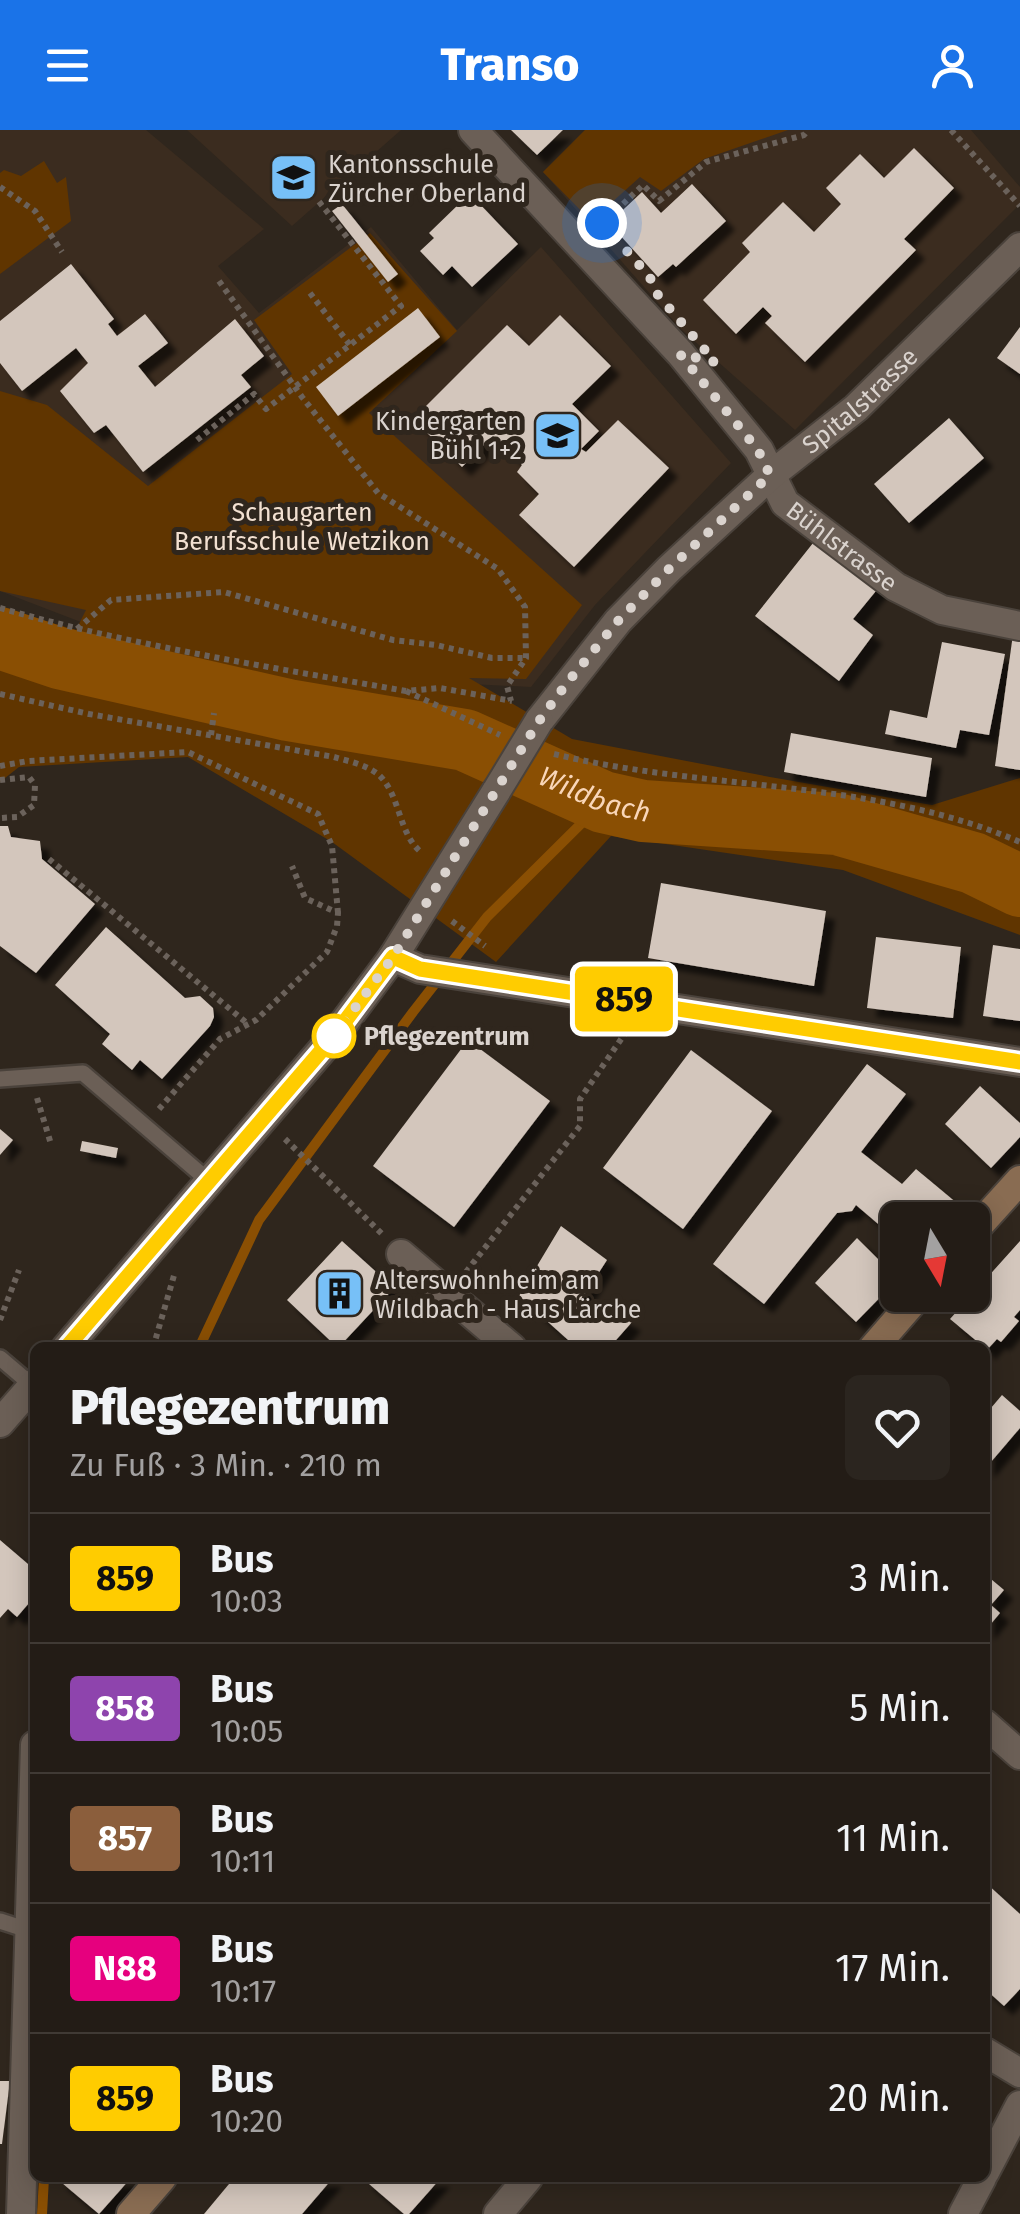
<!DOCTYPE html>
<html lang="de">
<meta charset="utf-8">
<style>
body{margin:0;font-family:"Fira Sans",sans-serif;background:#2b251f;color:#f1f3f6;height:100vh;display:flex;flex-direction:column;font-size:38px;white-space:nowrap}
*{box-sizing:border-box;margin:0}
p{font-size:32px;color:#a3a1a1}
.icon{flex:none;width:55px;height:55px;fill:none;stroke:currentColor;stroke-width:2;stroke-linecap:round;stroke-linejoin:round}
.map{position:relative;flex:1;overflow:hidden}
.details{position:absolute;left:30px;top:1212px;width:960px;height:840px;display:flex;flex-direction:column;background:#231c16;border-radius:15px;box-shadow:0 5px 25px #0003,0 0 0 2px #403a35}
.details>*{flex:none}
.badge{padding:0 20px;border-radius:8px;font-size:35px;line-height:65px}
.needle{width:65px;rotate:170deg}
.tools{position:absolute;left:880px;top:1072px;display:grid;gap:20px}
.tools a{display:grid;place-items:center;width:110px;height:110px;border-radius:15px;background:#231c16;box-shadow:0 5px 25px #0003,0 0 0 2px #403a35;font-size:50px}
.you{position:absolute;width:50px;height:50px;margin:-25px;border:8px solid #fff;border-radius:50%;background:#1a73e8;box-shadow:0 0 0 15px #1a73e833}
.map>.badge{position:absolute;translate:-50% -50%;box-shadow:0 0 0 5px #fff}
.round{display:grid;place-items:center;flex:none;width:105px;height:105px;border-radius:15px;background:#2b251f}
.overview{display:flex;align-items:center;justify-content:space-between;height:170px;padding:0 40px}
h1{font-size:48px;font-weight:800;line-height:75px}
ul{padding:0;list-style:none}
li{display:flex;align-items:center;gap:30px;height:130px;padding:0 40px;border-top:2px solid #403a35}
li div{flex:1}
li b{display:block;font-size:38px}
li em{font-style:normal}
li .badge{min-width:110px;font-weight:700;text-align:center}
header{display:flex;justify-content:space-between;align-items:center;height:130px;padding:0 40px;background:#1a73e8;color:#fff;font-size:45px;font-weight:800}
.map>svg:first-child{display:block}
.built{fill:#3b2c1f}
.green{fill:#603500}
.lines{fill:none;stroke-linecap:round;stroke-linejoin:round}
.stream{stroke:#8a4f03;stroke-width:10}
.river{stroke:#8a4f03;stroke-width:62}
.building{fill:#d3c6bc;filter:url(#shadow)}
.service-casing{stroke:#4a423b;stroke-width:20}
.minor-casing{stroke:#4a423b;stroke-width:32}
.tertiary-casing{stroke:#4a423b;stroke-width:32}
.secondary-casing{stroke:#4a423b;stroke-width:32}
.path{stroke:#6b625b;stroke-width:6;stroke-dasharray:5 5;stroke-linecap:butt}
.service{stroke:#6b5f56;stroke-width:15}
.minor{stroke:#6b5f56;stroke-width:28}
.tertiary{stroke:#6b5f56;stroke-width:28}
.secondary{stroke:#896c52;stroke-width:28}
.tertiary-bridge-casing{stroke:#4a423b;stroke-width:32;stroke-linecap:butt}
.tertiary-bridge{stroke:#6b5f56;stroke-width:28}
.line-casing{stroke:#fff;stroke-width:22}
.line{stroke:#fc0;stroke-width:15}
.walk{stroke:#dad3ce;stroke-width:10;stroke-dasharray:0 18}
.stop-dot{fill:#fff;stroke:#fc0;stroke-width:5}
.labels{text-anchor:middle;stroke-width:10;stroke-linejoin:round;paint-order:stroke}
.poi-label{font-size:25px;fill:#dad3ce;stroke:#2f261d;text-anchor:start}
.street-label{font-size:25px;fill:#dad3ce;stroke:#2f261d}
.park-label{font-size:25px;fill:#f2e0d1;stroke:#2f261d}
.stop-label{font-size:25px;font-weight:bold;fill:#dad3ce;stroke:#2f261d;text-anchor:start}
.water-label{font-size:28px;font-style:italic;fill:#f9d6b8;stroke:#2f261d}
</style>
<header><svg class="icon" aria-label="menu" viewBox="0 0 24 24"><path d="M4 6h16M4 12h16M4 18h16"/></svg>Transo<svg class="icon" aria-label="person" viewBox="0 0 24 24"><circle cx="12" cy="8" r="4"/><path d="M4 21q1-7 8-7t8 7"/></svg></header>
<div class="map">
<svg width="1020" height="2084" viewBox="0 0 1020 2084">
<defs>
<filter id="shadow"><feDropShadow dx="9" dy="9" stdDeviation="2.5" flood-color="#0009"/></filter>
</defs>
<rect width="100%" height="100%" fill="#2f261d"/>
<!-- built -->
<g class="built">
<path d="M0 0H146L264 99 218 136 259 183 371 97 457 200 541 117 731 333 595 475 531 557 368 549 86 494 0 461Z"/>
<path d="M187 0H401L292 96Z"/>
<path d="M585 0H971L1020 57V74L795 300 681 199 543 42Z"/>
</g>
<!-- green -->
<g class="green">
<path d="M585 0H788L704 29 661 61 640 47 591 91 543 42Z"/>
<path d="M44 31 57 53 66 47 71 91 0 144V43L4 40 21 46Z"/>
<path d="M370 103 457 201 369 283 582 475 526 549 469 548 572 609 770 647 932 675 1020 648V805L843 740 611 706 496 832 332 712 188 627 19 637 0 652V478L76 500 86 480 0 461V261L47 275 148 356 292 244 254 190Z"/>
</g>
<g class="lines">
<!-- stream -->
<g class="stream">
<path d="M199 1218 259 1090 413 882 487 787 603 672"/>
<path d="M42 2084 44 2048"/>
</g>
<!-- river -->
<path class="river" id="s1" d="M0 508 59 528 288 580 465 610 603 672 643 681 837 694 973 733 1020 756"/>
</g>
<!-- building -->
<g class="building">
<path d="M511 0H563L537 25Z"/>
<path d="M914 18 954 58 904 109 916 120 805 232 765 193 772 186 763 177 736 204 703 170 750 122 742 113 783 72 814 102 841 74 826 58 860 24 884 48Z"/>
<path d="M692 54 726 91 676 137 673 134 658 147 609 93 642 62 661 83Z"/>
<path d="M475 69 518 114 472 157 452 136 443 145 420 121 434 108 429 103 462 71 467 76Z"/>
<path d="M342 74 398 144 388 152 332 81Z"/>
<path d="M71 134 114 189 108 194 117 206 145 184 168 213 138 236 155 257 235 189 264 226 241 245 251 257 143 342 106 295 94 303 60 261 88 233 76 218 22 261 0 233V191Z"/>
<path d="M418 178 440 207 338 286 316 257Z"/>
<path d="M560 185 611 236 572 274 599 301 581 319 586 322 618 290 669 338 574 437 519 385 539 364 517 342 522 335 493 306 462 337 413 289 507 195 529 216Z"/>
<path d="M1020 197V244L997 228Z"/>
<path d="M949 288 984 328 909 393 874 354Z"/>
<path d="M817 408 880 456 853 489 873 505 839 551 755 486Z"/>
<path d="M1013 504 1020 505V640L995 636Z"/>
<path d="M942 512 1005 524 989 605 960 600 956 618 885 604 890 580 927 588Z"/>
<path d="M791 603 932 628 926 667 784 642Z"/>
<path d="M0 696H8L11 707 40 711 42 729 95 774 36 843 0 816Z"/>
<path d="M661 753 826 781 814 856 648 828Z"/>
<path d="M106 797 185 868 200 866 213 878 214 887 210 896 162 949 140 930 132 940 102 914 110 904 55 855Z"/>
<path d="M876 807 961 817 953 888 867 878Z"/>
<path d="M993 815 1020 819V891L983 886Z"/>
<path d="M468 910 550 971 454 1097 373 1036Z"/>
<path d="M691 920 772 981 683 1099 603 1038Z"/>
<path d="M867 934 906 964 861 1022 902 1054 916 1039 958 1074 944 1090H898V1111L856 1075 852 1081 837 1083 764 1174 713 1134Z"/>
<path d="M980 956 1020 993V1007L991 1038 945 994Z"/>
<path d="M0 999 13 1010 0 1025Z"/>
<path d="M82 1011 118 1018 116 1028 80 1021Z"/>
<path d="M561 1096 607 1130 581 1170 597 1183 602 1176 632 1192 609 1218H577L519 1166Z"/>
<path d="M857 1108 898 1149 856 1192 815 1153Z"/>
<path d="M342 1111 394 1158 338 1218 287 1170Z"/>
<path d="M1020 1111V1180L1014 1187 1019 1191 1001 1212 997 1209 985 1222V1218L950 1189Z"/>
<path d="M1002 1265 1020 1281V1298L985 1339V1285Z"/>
<path d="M0 1410 35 1440V1447L28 1455 35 1466 17 1487 8 1479 0 1488Z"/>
<path d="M985 1444 1004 1460 991 1475 1000 1483 985 1501Z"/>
<path d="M985 1752 1020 1784V1859L1004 1876 985 1859Z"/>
<path d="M0 1951H10L2 2014H0Z"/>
<path d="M56 2048H131L99 2084Z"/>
<path d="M234 2048H333L302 2084H204Z"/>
<path d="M362 2048H441L409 2084H404Z"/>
</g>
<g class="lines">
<defs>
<g id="service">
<path d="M0 949 83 943 210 1052"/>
<path d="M0 1228 33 1256"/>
<path d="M0 1791 31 1801"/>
</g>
<g id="minor">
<path id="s2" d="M473 0 680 223 759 320 785 373 896 457 942 480 1020 496"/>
<path d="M393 827 420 839 1020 932"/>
<path d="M401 1124 512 1218"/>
<path d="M985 1594 1020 1625"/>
<path d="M985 1922 1020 1943"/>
<path d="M985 2042 1020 1975"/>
<path d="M21 2084 35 1615"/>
<path d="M498 2084 528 2048"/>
<path d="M963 2084 982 2048"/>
</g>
<g id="tertiary">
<path id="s3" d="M539 591 618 491 669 439 771 345 856 278 1020 117"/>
<path d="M66 1218 334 906 393 827 497 660"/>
<path d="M0 1293 35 1253"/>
</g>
<g id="secondary">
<path d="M972 1103 1020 1050"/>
<path d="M873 1218 919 1165"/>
<path d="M131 2084 162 2048"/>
</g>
</defs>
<!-- service casing -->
<use href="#service" class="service-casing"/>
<!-- minor casing -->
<use href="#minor" class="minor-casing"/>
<!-- tertiary casing -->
<use href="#tertiary" class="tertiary-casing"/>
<!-- secondary casing -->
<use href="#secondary" class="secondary-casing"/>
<!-- path -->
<g class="path">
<path d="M951 0 1020 76"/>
<path d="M0 57 35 81 62 122"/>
<path d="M604 95 603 93 643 55 659 71 706 32 804 5 808 0"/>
<path d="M219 151 302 267 378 363 498 439 525 477 526 528 507 556 511 571"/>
<path d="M310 163 350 215"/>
<path d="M197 310 254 264 266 279 401 176 317 69"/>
<path d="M0 478C133 516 270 537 406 561L440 558 512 571"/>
<path d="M77 499 111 470 224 462 393 510 436 515 492 528H525"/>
<path d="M406 561 500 605"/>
<path d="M0 564 89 584 334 627C348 631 367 635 379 645 401 666 398 704 422 723"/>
<path d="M211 605 214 583"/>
<path d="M554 624C707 661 874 649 1020 712"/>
<path d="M0 636 28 631 188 622 318 684 332 716 338 783"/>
<path d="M0 650 29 647 35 655 34 675 17 687 0 688"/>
<path d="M49 729 248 894"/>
<path d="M452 791 485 816"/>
<path d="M37 968 51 1014"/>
<path d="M159 979 220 909 256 890 327 822 337 796 338 783 305 768 292 736"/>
<path d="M285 1009 383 1105"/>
<path d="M466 1142 580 996V969L626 902"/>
<path d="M0 1190 19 1140"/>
<path d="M153 1218 175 1142"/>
</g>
<!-- service -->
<use href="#service" class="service"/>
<!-- minor -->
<use href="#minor" class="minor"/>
<!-- tertiary -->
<use href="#tertiary" class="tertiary"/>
<!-- secondary -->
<use href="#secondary" class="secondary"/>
<defs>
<path id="tertiary-bridge" d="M497 660 539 591"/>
</defs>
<!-- tertiary-bridge casing -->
<use href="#tertiary-bridge" class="tertiary-bridge-casing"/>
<!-- tertiary-bridge -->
<use href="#tertiary-bridge" class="tertiary-bridge"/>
</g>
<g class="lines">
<defs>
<path id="line" d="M66 1218 334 906 393 827 420 839 1020 932"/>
</defs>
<!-- line casing -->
<use href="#line" class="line-casing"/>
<!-- line -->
<use href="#line" class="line"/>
<!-- walk -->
<path class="walk" d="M334 906 393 827 539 591 567 553 618 491 669 439 770 345 758 320 680 224 715 232 653 159 650 147 602 93"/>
</g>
<!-- icons -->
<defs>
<symbol id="school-square" viewBox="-11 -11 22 22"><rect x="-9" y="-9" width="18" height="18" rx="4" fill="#77c0f7" stroke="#2f261d"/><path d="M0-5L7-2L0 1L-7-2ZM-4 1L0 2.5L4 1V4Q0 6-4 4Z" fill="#111"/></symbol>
<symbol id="building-square" viewBox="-11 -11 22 22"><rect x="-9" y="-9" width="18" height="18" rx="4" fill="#77c0f7" stroke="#2f261d"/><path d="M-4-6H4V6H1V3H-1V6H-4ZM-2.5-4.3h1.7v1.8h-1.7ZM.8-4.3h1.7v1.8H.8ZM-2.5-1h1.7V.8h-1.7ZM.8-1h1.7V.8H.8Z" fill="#111"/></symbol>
</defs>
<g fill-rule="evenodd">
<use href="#school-square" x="266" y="20" width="55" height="55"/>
<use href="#school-square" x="530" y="278" width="55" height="55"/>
<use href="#building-square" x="312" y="1136" width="55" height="55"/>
</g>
<!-- markers -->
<circle class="stop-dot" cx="334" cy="906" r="20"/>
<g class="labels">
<!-- poi labels -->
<g class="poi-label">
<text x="328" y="43">Kantonsschule<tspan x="328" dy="29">Zürcher Oberland</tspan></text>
<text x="522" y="300" text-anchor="end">Kindergarten<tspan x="522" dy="29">Bühl 1+2</tspan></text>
<text x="375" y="1159">Alterswohnheim am<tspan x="375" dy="29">Wildbach - Haus Lärche</tspan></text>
</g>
<!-- street labels -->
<g class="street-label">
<text dy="9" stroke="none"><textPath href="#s3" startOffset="455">Spitalstrasse</textPath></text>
<text dy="9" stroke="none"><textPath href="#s2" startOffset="560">Bühlstrasse</textPath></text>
</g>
<!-- park labels -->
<g class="park-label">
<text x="302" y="391">Schaugarten<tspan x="302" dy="29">Berufsschule Wetzikon</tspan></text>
</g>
<!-- stop labels -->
<g class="stop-label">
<text x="364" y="915">Pflegezentrum</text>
</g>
<!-- water labels -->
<g class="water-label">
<text dy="10" stroke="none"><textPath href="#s1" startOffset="618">Wildbach</textPath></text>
</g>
</g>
</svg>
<div class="tools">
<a><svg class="needle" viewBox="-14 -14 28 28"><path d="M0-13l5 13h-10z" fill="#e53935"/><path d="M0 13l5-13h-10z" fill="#a3a1a1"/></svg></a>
</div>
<div class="you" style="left:602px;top:93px"></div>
<b class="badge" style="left:624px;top:869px;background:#fc0;color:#111">859</b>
<section class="details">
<div class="overview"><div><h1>Pflegezentrum</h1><p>Zu Fuß · 3 Min. · 210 m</p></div><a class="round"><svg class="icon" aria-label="heart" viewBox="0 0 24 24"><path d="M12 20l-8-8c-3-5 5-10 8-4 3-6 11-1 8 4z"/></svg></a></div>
<ul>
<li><span class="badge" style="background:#fc0;color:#111">859</span><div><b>Bus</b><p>10:03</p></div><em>3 Min.</em></li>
<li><span class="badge" style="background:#8e44ad;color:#fff">858</span><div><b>Bus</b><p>10:05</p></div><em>5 Min.</em></li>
<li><span class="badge" style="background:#8b5e3c;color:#fff">857</span><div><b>Bus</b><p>10:11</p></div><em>11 Min.</em></li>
<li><span class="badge" style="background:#e6007e;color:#fff">N88</span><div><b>Bus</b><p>10:17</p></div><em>17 Min.</em></li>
<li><span class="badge" style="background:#fc0;color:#111">859</span><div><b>Bus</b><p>10:20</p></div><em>20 Min.</em></li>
</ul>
</section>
</div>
